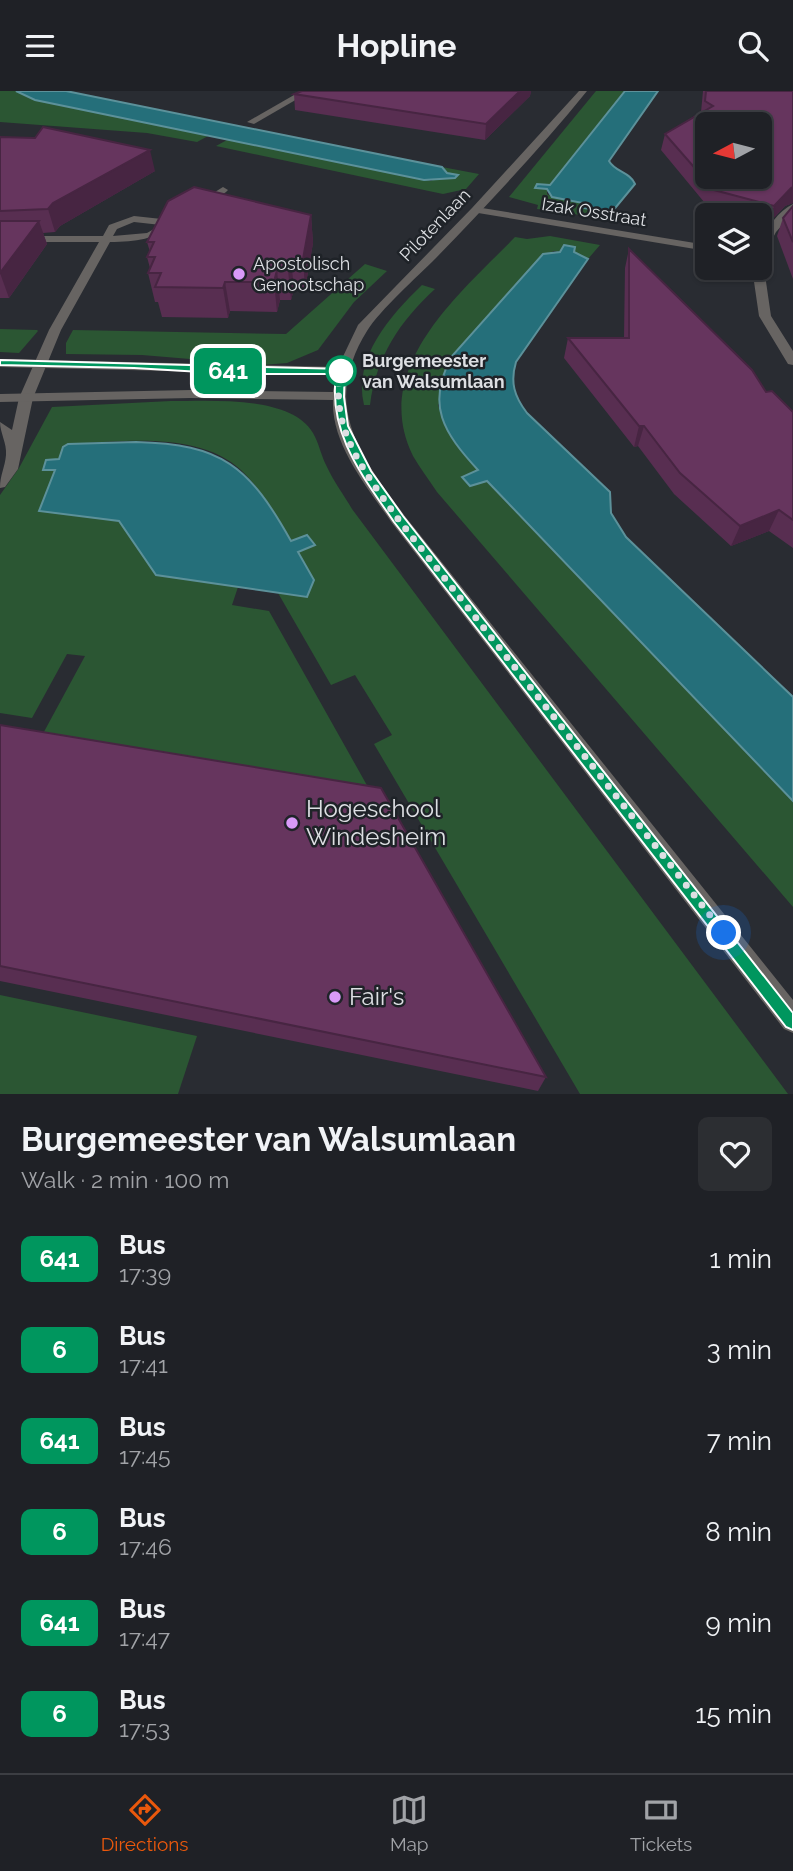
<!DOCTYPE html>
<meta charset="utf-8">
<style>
body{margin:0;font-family:Raleway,sans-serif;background:#2c2e32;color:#f1f3f6;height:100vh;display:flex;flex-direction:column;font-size:26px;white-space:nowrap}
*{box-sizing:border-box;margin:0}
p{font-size:23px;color:#a1a3a7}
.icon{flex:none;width:38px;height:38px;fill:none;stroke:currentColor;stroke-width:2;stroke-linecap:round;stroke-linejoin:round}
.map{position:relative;height:1003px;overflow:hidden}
.side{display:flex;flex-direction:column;background:#1f2126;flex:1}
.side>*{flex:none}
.badge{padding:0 14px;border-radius:10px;font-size:24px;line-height:46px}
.needle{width:46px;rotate:263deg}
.buttons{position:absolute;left:695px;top:21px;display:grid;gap:14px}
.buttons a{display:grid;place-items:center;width:77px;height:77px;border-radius:10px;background:#1f2126;box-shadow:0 2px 5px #0004,0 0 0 2px #3c3e43;font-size:35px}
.you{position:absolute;width:35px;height:35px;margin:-18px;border:5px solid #fff;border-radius:50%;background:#1a73e8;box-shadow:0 0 0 10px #1a73e833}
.map>.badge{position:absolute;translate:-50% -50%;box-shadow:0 0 0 4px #fff}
.round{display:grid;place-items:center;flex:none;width:74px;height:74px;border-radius:10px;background:#2c2e32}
.overview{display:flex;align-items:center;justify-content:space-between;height:119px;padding:0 21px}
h1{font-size:33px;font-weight:700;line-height:52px}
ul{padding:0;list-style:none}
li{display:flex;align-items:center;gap:21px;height:91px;padding:0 21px}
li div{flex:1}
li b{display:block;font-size:26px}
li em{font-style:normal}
li .badge{min-width:77px;font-weight:700;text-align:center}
header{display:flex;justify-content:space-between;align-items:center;height:91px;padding:0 21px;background:#1f2126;font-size:32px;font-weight:700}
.tabs{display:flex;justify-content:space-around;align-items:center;height:98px;border-top:2px solid #3c3e43;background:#1f2126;font-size:19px;color:#a1a3a7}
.tabs a{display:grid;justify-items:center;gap:4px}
.tabs .active{color:#ea580c}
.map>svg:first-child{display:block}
.green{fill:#2b5633}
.water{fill:#256f7a;stroke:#5c919a;stroke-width:2}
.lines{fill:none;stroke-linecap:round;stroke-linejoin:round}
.service{fill:#676462;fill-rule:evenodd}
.minor{fill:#676462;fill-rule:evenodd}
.tertiary{fill:#676462;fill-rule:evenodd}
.wall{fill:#582e51}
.shaded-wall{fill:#472542}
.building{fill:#66355e;stroke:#472542;stroke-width:2;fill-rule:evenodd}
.line{fill:#00965e;stroke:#fff;stroke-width:2}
.walk{stroke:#dddfe3;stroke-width:7;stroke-dasharray:0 12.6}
.poi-dot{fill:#d99af8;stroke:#1f2328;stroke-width:2.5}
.stop-dot{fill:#fff;stroke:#00965e;stroke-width:3.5}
.labels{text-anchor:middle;stroke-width:5;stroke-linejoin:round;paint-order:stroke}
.far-street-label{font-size:18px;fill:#dddfe3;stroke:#1f2328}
.far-poi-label{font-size:18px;fill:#dddfe3;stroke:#1f2328;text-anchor:start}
.far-stop-label{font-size:18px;font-weight:bold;fill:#dddfe3;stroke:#1f2328;text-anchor:start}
.near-poi-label{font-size:24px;fill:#dddfe3;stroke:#1f2328;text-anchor:start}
</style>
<header><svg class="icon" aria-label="menu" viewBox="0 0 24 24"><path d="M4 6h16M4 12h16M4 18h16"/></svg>Hopline<svg class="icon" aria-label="search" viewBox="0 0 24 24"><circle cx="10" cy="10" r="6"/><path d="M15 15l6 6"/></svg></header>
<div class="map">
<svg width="793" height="1003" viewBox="0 0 793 1003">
<rect width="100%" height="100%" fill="#292c32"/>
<!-- green -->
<g class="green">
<path d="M0 0H16L35 9 208 45 197 51 147 42 0 31Z"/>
<path d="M596 0H625L550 94 538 93 536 97 547 98V103L552 106 583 112 584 117 612 121 609 128 537 118 538 114 509 106Z"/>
<path d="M227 49 431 90 447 82 442 76 479 83 466 98 443 103 216 55Z"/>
<path d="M550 145 600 154 588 168 573 161 575 156 564 154 560 161 553 160 438 314C446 341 460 359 479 380L470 395 486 390 793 710V816L437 401C429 389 420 377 413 365 369 276 461 202 515 146L527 148Z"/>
<path d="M365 173 387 180 354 211 318 259 287 272 262 274 142 264 66 263V252L73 239 286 243Z"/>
<path d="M422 194 435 198C400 230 376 266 370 314H364C353 266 390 225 422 194Z"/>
<path d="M0 238 37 239 38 240 19 262 0 261Z"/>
<path d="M171 310C209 310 291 304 313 342 319 352 321 365 327 376 334 391 344 404 352 418L788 1003H580L374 653 392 644 355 584 331 594 278 502 307 506 314 489 297 461 314 454 291 450C276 425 262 399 241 379 197 339 122 351 68 353L63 356 59 368 46 369 43 379H55L39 420 119 430 156 484 238 496 232 514 269 520 373 705 39 650 85 565 67 563 32 627 0 622V404L19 377 52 316Z"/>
<path d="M0 904 197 945 178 1003H0Z"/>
</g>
<!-- water -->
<g class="water">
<path d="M16 0H66L442 76 447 82 458 84 455 87 424 89 35 9Z"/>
<path d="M625 0H658L609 70C615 81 630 81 635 93L612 121 583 117V112L552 106 547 98 535 97 537 93 550 94Z"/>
<path d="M564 154 575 156 574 161 588 168 516 271C510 291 514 305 527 322L610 401 611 422 626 446 793 606V710L487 390 470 395 462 386 478 379C444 342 425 314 452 265L543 163 560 161Z"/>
<path d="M136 351C222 353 249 375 291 450L307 444 315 454 298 461 314 489 307 506 156 484 119 430 39 420 55 379H43L46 369 59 368 63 356 68 353Z"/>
</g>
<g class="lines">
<!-- service -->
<path class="service" d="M26 303 33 307 18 378 5 396 0 397C0 384 5 376 6 364 7 352 0 342 0 331L12 339 19 307Z"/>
<!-- minor -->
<g class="minor">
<path d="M301 0H311L254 33 247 31Z"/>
<path d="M223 96 228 99 226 101 202 118H194V114Z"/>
<path d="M793 113V122L776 141 764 164 760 165C760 145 775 122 793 113Z"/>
<path d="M476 116 707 154V160L472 121 471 119Z"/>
<path d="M134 125 171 129 176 133C154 148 137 151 110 151L61 239 33 307 31 310H21L19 307 49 239 99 151H0V145H103L109 134ZM134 131 161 134 147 142 113 145 117 138Z"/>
<path d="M760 174 764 177 771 225 793 260V274L788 273 759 225 752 177H760Z"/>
</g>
<!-- tertiary -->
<path class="tertiary" d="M579 0H587C540 58 488 113 436 167 417 186 380 219 367 240 353 262 343 291 347 317 352 357 381 392 404 424L793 909V942L784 938 392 432C368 397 331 354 333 309L191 307 0 311V303L191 299 333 301 336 284 0 276V268L338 276 358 234 472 117Z"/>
</g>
<!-- wall -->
<g class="wall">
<path d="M302 0H531L530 5 485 49 295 19 294 3Z"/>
<path d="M703 0H793V112L785 115 768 133 760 130V124H737L709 117 661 59 665 43 701 21Z"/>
<path d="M0 46 155 80 60 135 55 141 43 142 47 153 9 207H0Z"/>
<path d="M793 115V188L777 145 783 127Z"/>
<path d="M311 124 313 152 305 198H294L291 209H280L277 221 230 220 228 227 162 226 158 211H155L148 182 150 177 147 166 150 161 147 151Z"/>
<path d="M629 158 766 301 793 321V457L769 440 731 455 674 403 638 355 634 356 564 267 568 247H624L625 177Z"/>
<path d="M0 634 546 986 538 1000 0 890Z"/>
</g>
<!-- shaded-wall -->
<g class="shaded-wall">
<path d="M520 0H531L530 5 485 49 486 33Z"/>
<path d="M150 59 155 80 60 135 55 141 48 118 53 112Z"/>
<path d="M793 96V112L785 115 768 133 774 115 791 97Z"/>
<path d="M311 124 313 152 305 198 303 168Z"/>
<path d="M39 130 47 153 9 207 0 182Z"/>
<path d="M291 168 294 198 291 209 288 179Z"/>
<path d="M277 179 280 209 277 221 274 191Z"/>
<path d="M225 191 230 220 228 227 223 197Z"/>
<path d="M639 335H644L638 355 634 356Z"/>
<path d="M779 419 769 440 731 455 740 435Z"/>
</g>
<!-- building -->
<g class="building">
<path d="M302 0H520L486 33 294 3Z"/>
<path d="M706 0H793V96L791 97 774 115 714 99 665 43 713 15 705 10ZM707 33H760V86H707Z"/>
<path d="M43 36 150 59 53 112 48 118 0 120V46L35 47Z"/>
<path d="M194 96 311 124 303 168H291L288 179H277L274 191H225L223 197 155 196 161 182H148L155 166H147L154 151H147L168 110Z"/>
<path d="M793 115V151L783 127Z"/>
<path d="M0 130H39L0 182Z"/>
<path d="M629 158 752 279 766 301 772 300 793 321V429L779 419 740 435 680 382 644 335H639L568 247H629Z"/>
<path d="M0 634 381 697 546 986 0 875Z"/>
</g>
<!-- line -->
<path class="line" d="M0 269 345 278 344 306 348 335 371 380 403 425 793 922V939L786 936 394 431C362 384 328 343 336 283H235L134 277 0 274Z"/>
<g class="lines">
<!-- walk -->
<path class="walk" d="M341 280C328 337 367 384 398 428L724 842"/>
</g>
<!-- markers -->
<g class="poi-dot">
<circle cx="239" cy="183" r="7"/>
<circle cx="292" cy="732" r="7"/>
<circle cx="335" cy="906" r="7"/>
</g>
<circle class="stop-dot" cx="341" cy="280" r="14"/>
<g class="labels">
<!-- far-street labels -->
<g class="far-street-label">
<text transform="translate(594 121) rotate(9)" y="6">Izak Osstraat</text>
<text transform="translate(435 134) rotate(-46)" y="6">Pilotenlaan</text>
</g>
<!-- far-poi labels -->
<g class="far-poi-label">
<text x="253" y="179">Apostolisch<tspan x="253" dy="21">Genootschap</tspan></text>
</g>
<!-- far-stop labels -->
<g class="far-stop-label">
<text x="362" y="276">Burgemeester<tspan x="362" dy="21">van Walsumlaan</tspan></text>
</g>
<!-- near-poi labels -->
<g class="near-poi-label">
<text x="306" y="726">Hogeschool<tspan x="306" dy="28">Windesheim</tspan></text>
<text x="349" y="914">Fair's</text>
</g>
</g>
</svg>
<div class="buttons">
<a><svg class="needle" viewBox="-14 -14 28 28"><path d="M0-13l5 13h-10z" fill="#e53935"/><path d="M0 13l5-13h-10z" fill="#a1a3a7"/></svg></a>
<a><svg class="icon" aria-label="layers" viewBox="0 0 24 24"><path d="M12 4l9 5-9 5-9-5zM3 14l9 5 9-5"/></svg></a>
</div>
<div class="you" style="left:724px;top:842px"></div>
<b class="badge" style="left:228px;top:280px;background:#00965e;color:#fff">641</b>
</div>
<section class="side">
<div class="overview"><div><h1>Burgemeester van Walsumlaan</h1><p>Walk · 2 min · 100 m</p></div><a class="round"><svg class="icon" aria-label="heart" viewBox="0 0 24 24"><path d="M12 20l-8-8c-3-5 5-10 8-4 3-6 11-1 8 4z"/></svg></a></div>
<ul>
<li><span class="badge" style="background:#00965e;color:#fff">641</span><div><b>Bus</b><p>17:39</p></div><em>1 min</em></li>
<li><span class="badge" style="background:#00965e;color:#fff">6</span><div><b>Bus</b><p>17:41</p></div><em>3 min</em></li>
<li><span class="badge" style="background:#00965e;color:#fff">641</span><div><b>Bus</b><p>17:45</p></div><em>7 min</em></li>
<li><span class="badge" style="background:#00965e;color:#fff">6</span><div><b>Bus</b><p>17:46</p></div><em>8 min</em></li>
<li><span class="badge" style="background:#00965e;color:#fff">641</span><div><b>Bus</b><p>17:47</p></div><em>9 min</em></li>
<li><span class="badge" style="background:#00965e;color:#fff">6</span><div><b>Bus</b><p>17:53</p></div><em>15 min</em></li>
</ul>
</section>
<nav class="tabs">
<a class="active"><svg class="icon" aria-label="directions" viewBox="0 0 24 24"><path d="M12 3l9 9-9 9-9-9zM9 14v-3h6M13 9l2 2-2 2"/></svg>Directions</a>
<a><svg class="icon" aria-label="map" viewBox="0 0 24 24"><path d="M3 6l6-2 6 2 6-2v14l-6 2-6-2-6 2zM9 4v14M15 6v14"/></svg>Map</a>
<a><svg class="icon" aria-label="tickets" viewBox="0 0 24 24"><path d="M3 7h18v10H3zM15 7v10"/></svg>Tickets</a>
</nav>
